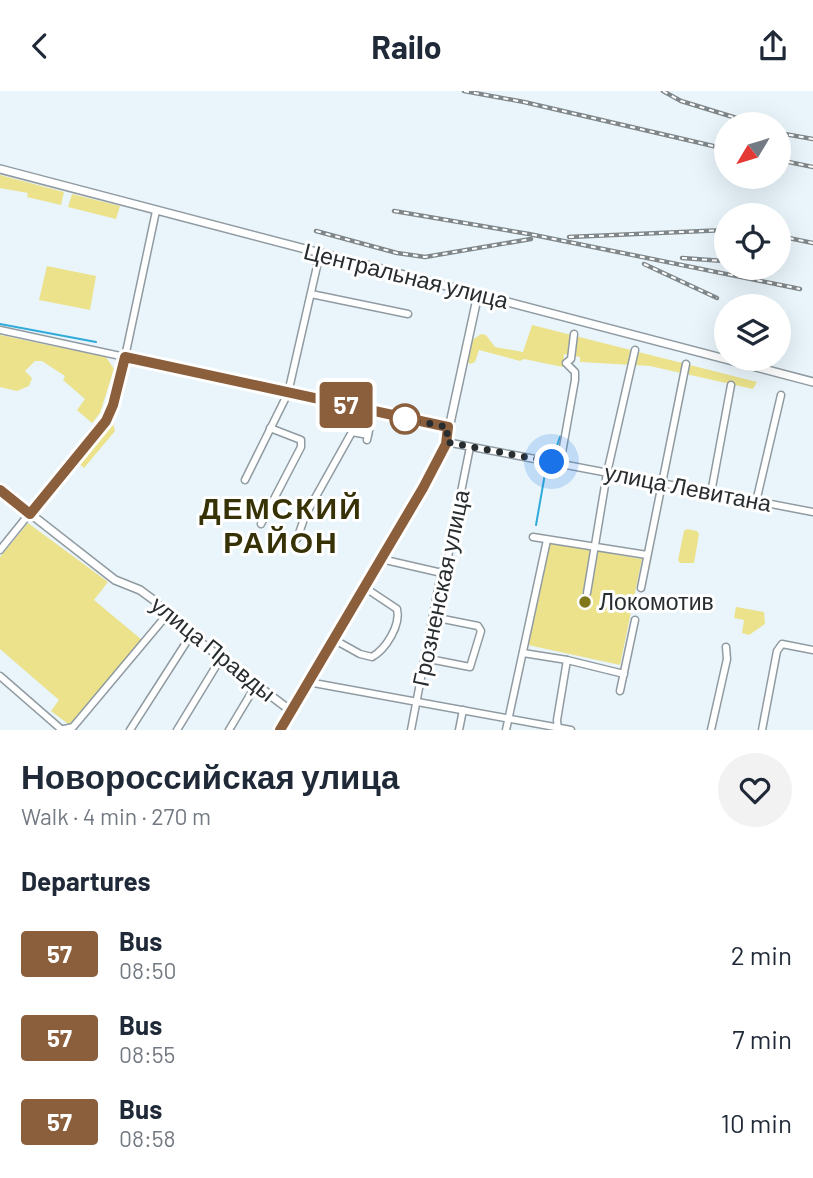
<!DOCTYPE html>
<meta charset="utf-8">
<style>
body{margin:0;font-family:Barlow,sans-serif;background:#f2f2f3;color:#1f2937;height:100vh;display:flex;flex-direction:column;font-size:26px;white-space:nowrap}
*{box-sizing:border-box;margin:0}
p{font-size:23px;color:#747a83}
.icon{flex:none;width:38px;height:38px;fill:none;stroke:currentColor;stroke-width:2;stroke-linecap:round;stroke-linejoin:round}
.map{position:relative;height:639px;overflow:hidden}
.details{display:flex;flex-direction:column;background:#fff;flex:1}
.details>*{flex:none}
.badge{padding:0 14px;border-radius:5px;font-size:24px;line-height:46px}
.needle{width:46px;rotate:232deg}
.controls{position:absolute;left:714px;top:21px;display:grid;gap:14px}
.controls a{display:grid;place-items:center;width:77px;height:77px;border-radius:50%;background:#fff;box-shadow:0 7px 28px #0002;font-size:35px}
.you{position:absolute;width:35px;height:35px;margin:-18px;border:5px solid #fff;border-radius:50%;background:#1a73e8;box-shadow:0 0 0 10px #1a73e833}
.map>.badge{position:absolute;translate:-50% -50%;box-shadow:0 0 0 4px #fff}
h2{padding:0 21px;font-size:26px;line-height:63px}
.round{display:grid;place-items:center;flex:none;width:74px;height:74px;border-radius:37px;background:#f2f2f3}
.headline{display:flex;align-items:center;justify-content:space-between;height:119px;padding:0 21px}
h1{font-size:33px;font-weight:700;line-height:52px}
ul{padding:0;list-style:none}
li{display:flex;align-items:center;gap:21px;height:84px;padding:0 21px}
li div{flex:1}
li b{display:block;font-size:26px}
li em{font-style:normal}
li .badge{min-width:77px;font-weight:700;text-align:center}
header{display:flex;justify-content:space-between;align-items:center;height:91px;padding:0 21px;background:#fff;font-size:32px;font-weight:700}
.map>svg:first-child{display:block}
.green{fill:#ebe28b}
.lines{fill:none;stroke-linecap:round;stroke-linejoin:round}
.stream{stroke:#30abd9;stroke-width:2}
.minor-casing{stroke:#909ba1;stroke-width:9}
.major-casing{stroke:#909ba1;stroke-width:10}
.minor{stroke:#fff;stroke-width:6}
.major{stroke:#fff;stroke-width:7}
.rail-casing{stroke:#7f878a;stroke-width:4.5}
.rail{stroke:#fff;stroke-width:2;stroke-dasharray:5;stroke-linecap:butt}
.line-casing{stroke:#fff;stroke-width:16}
.line{stroke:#8b5e3c;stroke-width:10}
.walk{stroke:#282d2f;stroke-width:7;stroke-dasharray:0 12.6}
.stop-dot{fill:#fff;stroke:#8b5e3c;stroke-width:3.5}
.poi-dot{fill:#81771b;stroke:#fff;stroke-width:2.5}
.labels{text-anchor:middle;stroke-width:6;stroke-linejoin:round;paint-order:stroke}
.street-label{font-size:23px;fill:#282d2f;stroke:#fff}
.poi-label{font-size:23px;fill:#282d2f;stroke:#fff;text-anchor:start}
.district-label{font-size:30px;font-weight:bold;letter-spacing:2px;fill:#373206;stroke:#fff}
</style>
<header><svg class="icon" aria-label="back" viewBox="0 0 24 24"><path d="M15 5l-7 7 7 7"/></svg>Railo<svg class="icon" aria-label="share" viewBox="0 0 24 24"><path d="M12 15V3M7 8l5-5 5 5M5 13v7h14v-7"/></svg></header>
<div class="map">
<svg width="813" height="639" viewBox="0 0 813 639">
<rect width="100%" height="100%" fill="#e9f5fb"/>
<!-- green -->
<g class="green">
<path d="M0 84 64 101 61 114 27 106 28 102 0 97Z"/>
<path d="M72 103 120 115 116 128 68 116Z"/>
<path d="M47 175 96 185 90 219 39 209Z"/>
<path d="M532 234 757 291 753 298 650 275 580 271V266L564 263 563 276 524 268 520 270 479 259 475 271 470 273 466 269 471 250 481 243 486 244 495 256 523 261Z"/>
<path d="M0 244 106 266 114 278 100 322 92 332 77 319 85 308 63 289 65 285 42 270H35L25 280 32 287 29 295 17 300 0 296Z"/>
<path d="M109 331 113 332 115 340 84 377 77 371Z"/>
<path d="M28 432 108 491 94 509 142 549 71 635 51 620 59 609 0 558V466Z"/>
<path d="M687 438 697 440 699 443 694 472H680L678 469 684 440Z"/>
<path d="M550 452 642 468 620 574 528 554Z"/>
<path d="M736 516 764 521 765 533 749 544 742 542 744 529 734 527Z"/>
</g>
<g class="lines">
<!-- stream -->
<g class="stream">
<path d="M0 233 96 251"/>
<path d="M552 369 560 346"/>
<path d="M536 434 546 377 549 374"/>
</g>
<defs>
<g id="minor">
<path d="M311 203 408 223"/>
<path d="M0 239 448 336"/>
<path d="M367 349 373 321"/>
<path d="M446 351 813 421"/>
<path d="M560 373 575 289V281L566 272 571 268 574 243"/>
<path d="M245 389 288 302 320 162"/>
<path d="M711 402 731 294"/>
<path d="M756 411 781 304"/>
<path d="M261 433 301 356V349L270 337"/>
<path d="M533 446 647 464"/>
<path d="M297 448 305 425 352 341 368 344"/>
<path d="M0 459 109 324 125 266 156 120"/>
<path d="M381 468 442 482"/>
<path d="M641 497 686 273"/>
<path d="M587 502 607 382 635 259"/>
<path d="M333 548 360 563 372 566C386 558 401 534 397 518L364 496"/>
<path d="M523 562 567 569 624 583"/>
<path d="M424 567 470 576 481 540 478 535 433 526"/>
<path d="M0 585 62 639"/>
<path d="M308 591 571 639"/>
<path d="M620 600 635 529"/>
<path d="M60 639 73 636 166 525"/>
<path d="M130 639 191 544"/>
<path d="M177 639 221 567"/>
<path d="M229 639 256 594"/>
<path d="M411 639 439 493 448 466 470 356"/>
<path d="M459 639 463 619"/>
<path d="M506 639 547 449"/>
<path d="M558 639 557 629 567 569"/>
<path d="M711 639 727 568 726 556"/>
<path d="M762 639 777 560 782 553 813 559"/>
</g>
<g id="major">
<path d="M0 78 813 291"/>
<path d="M0 399 115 489 140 499 155 510 166 525 291 620"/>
<path d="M280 639 440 367 446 351 478 203"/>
</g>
</defs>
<!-- minor casing -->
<use href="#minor" class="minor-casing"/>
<!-- major casing -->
<use href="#major" class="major-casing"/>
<!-- minor -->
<use href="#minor" class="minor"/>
<!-- major -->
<use href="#major" class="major"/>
<defs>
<g id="rail">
<path d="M464 0 524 11 726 58"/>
<path d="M663 0 681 10 756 33"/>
<path d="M779 42 813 48"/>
<path d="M779 69 813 76"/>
<path d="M394 120 529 143 800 198"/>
<path d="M316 140 397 162 425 166 531 148"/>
<path d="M779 145 813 152"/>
<path d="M569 146 726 139"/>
<path d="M682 167 724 170"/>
<path d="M644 173 717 207"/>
</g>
</defs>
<!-- rail casing -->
<use href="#rail" class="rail-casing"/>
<!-- rail -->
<use href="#rail" class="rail"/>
</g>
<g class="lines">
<defs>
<path id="line" d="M0 399 30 423 106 330 113 314 125 266 448 336 446 353 423 397 280 639"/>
</defs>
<!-- line casing -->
<use href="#line" class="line-casing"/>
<!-- line -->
<use href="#line" class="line"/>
<!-- walk -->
<path class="walk" d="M405 328 448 336 446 351 552 371"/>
</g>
<!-- markers -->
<circle class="stop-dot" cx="405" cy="328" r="14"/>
<circle class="poi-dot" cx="585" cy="511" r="7"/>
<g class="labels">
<!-- street labels -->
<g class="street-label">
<text transform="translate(406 185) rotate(14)" y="8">Центральная улица</text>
<text transform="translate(688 397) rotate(11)" y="8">улица Левитана</text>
<text transform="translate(441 497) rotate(-78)" y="8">Грозненская улица</text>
<text transform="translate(213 558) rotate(39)" y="8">улица Правды</text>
</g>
<!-- poi labels -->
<g class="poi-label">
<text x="599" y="519">Локомотив</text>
</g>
<!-- district labels -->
<g class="district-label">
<text x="281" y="428">ДЕМСКИЙ<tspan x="281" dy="34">РАЙОН</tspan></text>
</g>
</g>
</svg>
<div class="controls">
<a><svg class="needle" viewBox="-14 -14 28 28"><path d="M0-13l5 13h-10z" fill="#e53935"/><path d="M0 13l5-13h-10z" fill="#747a83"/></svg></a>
<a><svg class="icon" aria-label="locate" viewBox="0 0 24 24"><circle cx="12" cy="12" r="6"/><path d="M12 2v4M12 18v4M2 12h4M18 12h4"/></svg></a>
<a><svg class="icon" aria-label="layers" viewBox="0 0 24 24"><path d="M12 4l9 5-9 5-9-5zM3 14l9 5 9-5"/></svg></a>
</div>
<div class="you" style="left:552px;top:371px"></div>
<b class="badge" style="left:346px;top:314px;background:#8b5e3c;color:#fff">57</b>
</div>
<section class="details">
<div class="headline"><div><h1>Новороссийская улица</h1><p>Walk · 4 min · 270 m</p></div><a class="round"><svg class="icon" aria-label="heart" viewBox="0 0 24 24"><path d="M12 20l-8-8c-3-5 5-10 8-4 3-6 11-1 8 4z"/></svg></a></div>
<h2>Departures</h2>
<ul>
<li><span class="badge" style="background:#8b5e3c;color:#fff">57</span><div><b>Bus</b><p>08:50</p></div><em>2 min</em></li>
<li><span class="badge" style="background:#8b5e3c;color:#fff">57</span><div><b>Bus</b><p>08:55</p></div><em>7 min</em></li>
<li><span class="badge" style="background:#8b5e3c;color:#fff">57</span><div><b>Bus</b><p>08:58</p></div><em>10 min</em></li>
</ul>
</section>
